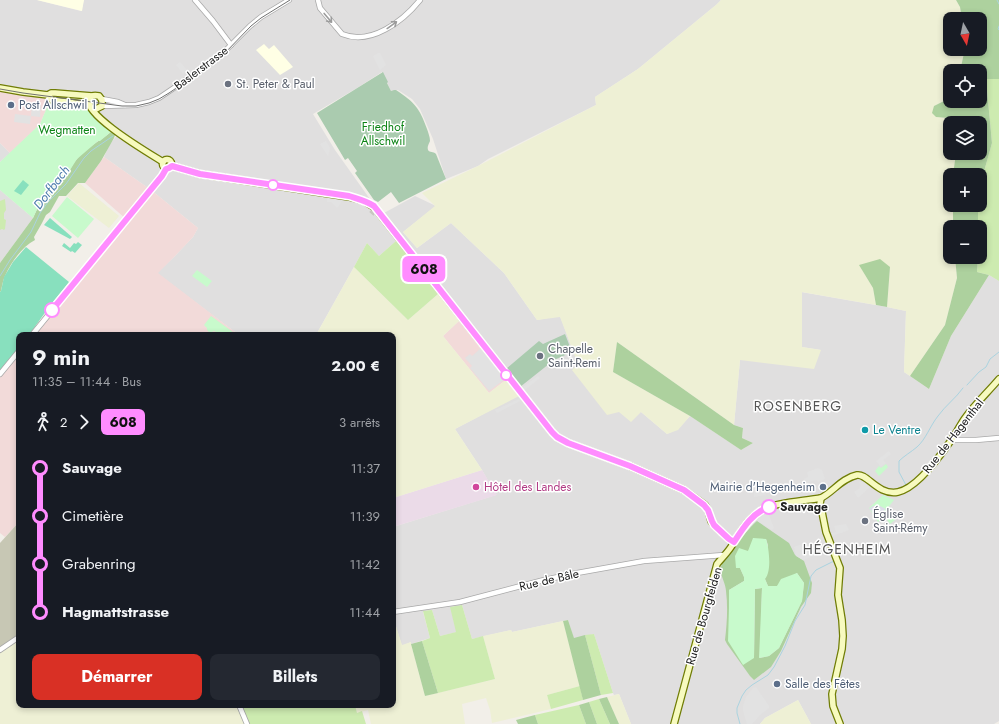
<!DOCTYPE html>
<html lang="fr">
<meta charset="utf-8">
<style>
body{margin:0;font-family:Jost,sans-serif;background:#242831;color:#f1f3f6;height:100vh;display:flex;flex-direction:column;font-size:15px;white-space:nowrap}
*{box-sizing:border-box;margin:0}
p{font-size:13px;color:#9ea1a6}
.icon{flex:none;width:22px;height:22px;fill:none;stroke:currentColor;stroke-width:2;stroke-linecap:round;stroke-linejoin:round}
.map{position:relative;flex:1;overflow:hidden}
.drawer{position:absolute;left:16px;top:332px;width:380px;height:376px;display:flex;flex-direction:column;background:#171b24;border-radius:8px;box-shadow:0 2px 6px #0003}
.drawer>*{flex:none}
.badge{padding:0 8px;border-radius:6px;font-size:14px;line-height:26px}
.needle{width:26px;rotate:171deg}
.controls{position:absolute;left:943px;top:12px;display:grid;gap:8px}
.controls a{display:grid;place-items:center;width:44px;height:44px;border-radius:8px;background:#171b24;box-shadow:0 2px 6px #0003;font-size:20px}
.map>.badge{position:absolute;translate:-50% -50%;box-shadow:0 0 0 2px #fff}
.legs{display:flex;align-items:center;gap:6px;height:44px;padding:0 16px;font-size:13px}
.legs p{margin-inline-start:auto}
.headline{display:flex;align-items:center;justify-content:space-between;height:68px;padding:0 16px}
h1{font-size:22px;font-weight:700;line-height:30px}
.button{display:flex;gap:8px;margin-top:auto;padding:8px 16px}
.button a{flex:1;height:46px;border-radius:8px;background:#d93025;color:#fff;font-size:16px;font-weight:700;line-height:46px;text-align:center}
.button a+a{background:#242831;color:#f1f3f6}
ul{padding:0 16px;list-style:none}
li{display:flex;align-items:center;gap:14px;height:48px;font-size:15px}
li i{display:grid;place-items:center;width:6px;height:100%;margin:0 5px;background:currentColor}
li i::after{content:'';width:10px;height:10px;margin:-5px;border:3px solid;border-radius:50%;background:#171b24}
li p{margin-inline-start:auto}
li:first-child i{background:linear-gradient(#0000 50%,currentColor 0)}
li:last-child i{background:linear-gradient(currentColor 50%,#0000 0)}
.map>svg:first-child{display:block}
.residential{fill:#e0dfdf}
.commercial{fill:#f2dad9}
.industrial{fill:#ebdbe8}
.education{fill:#ffffe5}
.construction{fill:#c7c7b4}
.farmland{fill:#eef0d5}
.grass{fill:#cdebb0}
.forest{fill:#add19e;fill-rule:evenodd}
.cemetery{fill:#aacbaf}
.park{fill:#c8facc}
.pitch{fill:#88e0be}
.parking{fill:#e2e2e2}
.plaza{fill:#dddde8}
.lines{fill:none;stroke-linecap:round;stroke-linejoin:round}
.stream{stroke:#aad3df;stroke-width:1}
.secondary-tunnel{stroke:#c8c6c1;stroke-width:5.5;stroke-dasharray:5.5 3;stroke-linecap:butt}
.tertiary-casing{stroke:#a9a9a9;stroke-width:6}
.secondary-casing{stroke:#707d05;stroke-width:8}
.tertiary{stroke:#fff;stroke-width:4.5}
.secondary{stroke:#f7fabf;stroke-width:5.5}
.tram{stroke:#707070;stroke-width:1}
.oneway{stroke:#9c9c9c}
.line-1-casing{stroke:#fff;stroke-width:9}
.line-1{stroke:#ff8cff;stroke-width:6}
.worship-dot{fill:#6b7280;stroke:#fff;stroke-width:1.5}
.service-dot{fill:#5c6f8a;stroke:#fff;stroke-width:1.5}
.stop-1-dot{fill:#fff;stroke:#ff8cff;stroke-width:2}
.culture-dot{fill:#0f9aa8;stroke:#fff;stroke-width:1.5}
.hotel-dot{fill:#d1479c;stroke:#fff;stroke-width:1.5}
.labels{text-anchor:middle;stroke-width:3;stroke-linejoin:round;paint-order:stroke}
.street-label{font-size:12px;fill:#222;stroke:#fff}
.worship-label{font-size:12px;fill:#5b616d;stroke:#fff;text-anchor:start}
.service-label{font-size:12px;fill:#4e5e75;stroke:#fff;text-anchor:start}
.park-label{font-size:12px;fill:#0c8416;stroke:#fff}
.culture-label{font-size:12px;fill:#0d838f;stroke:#fff;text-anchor:start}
.hotel-label{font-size:12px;fill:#b23c85;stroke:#fff;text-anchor:start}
.stop-label{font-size:12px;font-weight:bold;fill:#222;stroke:#fff;text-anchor:start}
.water-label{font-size:13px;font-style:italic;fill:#4a7aab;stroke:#fff}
.quarter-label{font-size:14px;letter-spacing:1px;fill:#555;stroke:#fff}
</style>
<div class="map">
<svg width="999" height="724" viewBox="0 0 999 724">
<rect width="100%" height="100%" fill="#f2efe9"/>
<!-- residential -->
<g class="residential">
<path d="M0 0H37L81 11 84 0H721L716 5 638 69 595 97 596 105 488 159 478 166 446 179 433 139 420 109 412 99 398 90H395L391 91 382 72 357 88 313 114 335 150 382 216 384 213 415 196 436 206 403 232 417 248 451 223 504 273 537 320 560 316 578 364 619 412H641L667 434 678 429 690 416 741 450 753 443 742 438 743 428 734 425 740 360 821 350 802 347 801 292 887 307 906 311 904 372 910 376 929 389 951 336 989 275 999 281V721L994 724H811L798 700 765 718 760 724H631L619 694 614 695 613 693 594 634 574 639 568 620 512 632 511 630 472 639 462 605 457 632 440 636 432 610 423 612 430 638 411 644V642L402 646 393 617V527L496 495 482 470 455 429 519 395 396 241 379 256 367 243 354 267 316 335H239L157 273 175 256 193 237 198 228 151 190 104 157 109 145 119 133 102 119 96 109 94 95 23 92 0 88Z"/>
<path d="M0 143 10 153 0 162Z"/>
<path d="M0 190 33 218 0 263Z"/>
</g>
<!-- commercial -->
<g class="commercial">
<path d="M0 88 48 95V105L40 124 10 153 0 143Z"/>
<path d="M104 157 151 190 198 228 193 237 175 256 158 273 239 335H241H32L126 219 85 183Z"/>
<path d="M460 320 507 379 489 393 443 336Z"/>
<path d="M19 351V522L5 537 0 533V374Z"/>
</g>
<!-- industrial -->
<path class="industrial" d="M482 470 497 495 393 527V498Z"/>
<!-- education -->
<g class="education">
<path d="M37 0H84L82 11Z"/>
<path d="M264 44 269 49 274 45 293 67 280 75 256 50Z"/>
</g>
<!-- construction -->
<path class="construction" d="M19 522V639L0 650V543Z"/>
<!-- farmland -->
<g class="farmland">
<path d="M721 0H956L960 7 962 19H950V49H965L960 71H950V98L934 106 936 117 960 119V123H950V153H956L953 175H950V205H953V227H950V257H955L957 278 945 325 910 376 904 372 906 311 887 307 890 267 860 266 873 288 876 305 802 292V347L821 350 814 369 740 360 734 425 617 342 613 372 690 416 678 430 667 434 641 412 631 422 619 412 607 415 572 370 578 364 560 317 537 320 504 273 451 223 417 248 403 232 435 206 422 193 478 166 596 105 595 97 638 69 716 5Z"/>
<path d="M79 183 119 216 109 228 67 196Z"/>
<path d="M354 267 408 320 438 294 460 320 443 336 489 393 507 379 519 396 455 429 482 470 393 498V335H316Z"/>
<path d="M393 617 402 645 411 642V644L425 696 495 679 483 636 511 630 512 632 563 621 580 686 547 695 551 709 492 723 490 710 486 698 462 704 465 724H371L368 710 357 713 355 705H393Z"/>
<path d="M19 639V705H236L244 724H0V650Z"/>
<path d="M619 694 631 724H619L607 697Z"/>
<path d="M798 700 811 724H760L765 718Z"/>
</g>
<!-- grass -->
<g class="grass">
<path d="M986 79H999V281L989 275 977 272 978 257H980V227H978V205H980V186L992 143Z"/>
<path d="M5 199 6 210 4 213V219L6 220 5 229 4 230 2 229 0 230V201Z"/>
<path d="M396 241 438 294 408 320 354 267 367 243 379 256Z"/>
<path d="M462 605 472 639 483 636 495 679 438 693 422 641 430 638 423 611 432 610 440 636 456 632 450 607Z"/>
<path d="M594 634 613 693 601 695 585 635Z"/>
<path d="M580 686 583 700 551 709 547 695Z"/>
<path d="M599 699 610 724H597L589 702Z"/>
<path d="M236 705H355L357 713 362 711 366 724H244Z"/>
<path d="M579 705 586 724H538L535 715Z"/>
</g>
<!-- forest -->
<g class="forest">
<path d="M956 0H999V79H986L992 143 980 186V175H953L956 153H980V123H960V119L936 117 932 113 934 106 950 98V101H980V71H960L965 49H980V19H962L960 7Z"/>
<path d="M112 131 116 132 114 138 101 161 85 183H78L66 196H59L50 212 46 215 42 223 34 237 35 240C22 247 11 262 5 276 3 280 2 286 1 291L0 292V263L33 218 39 205 47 195 46 192 53 183 61 176 65 178C69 172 72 164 77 159 86 147 101 141 112 131Z"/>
<rect x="953" y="205" width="25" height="22"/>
<path d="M955 257H978L977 272 989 275 951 336 929 389 910 376 945 325 957 278Z"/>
<path d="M880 259 890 267 887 307 876 305 873 288 859 265Z"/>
<path d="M617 342 734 425 743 428 742 438 753 443 741 450 690 416 613 372Z"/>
<path d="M757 521 789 543 795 555 804 561 812 583 811 593 801 607 781 651 771 667 754 680 750 676 727 644 725 640C727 623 728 607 726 591 726 583 719 574 721 567 723 558 749 528 757 521ZM766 539 768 545 765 579 768 586H777L797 573 804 583 802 601 779 648 769 656 760 658 762 588 755 589 754 658 729 608V590L744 581V577L740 568 748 551Z"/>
<path d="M568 620 574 638 585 635 601 695 583 700 563 621Z"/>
<path d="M422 641 438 693 425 696 411 644Z"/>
<path d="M607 697 619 724H610L599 699Z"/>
<path d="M589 702 597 724H586L579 705Z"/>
<path d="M535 715 538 724H518L516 720Z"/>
</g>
<!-- cemetery -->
<g class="cemetery">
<path d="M383 72 388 82 387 83 391 91 394 90H396C415 103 419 107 427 129 428 132 430 137 430 141 429 144 427 146 428 150 430 153 433 151 436 154L446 179 399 203 391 192 378 202 374 200 355 173 357 171 348 158 345 160 317 113Z"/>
<path d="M565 334 572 352 554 360 520 387 506 369 539 341 543 344Z"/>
</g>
<!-- park -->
<g class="park">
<path d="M54 100 89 105 112 131 100 141H98L77 159 65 178 61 177 53 183 46 192 47 195 39 205 33 218 0 190V162L40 124 48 105Z"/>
<path d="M67 197 94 219 78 238 52 216Z"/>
<path d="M197 270 212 281 207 287 192 276Z"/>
<path d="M211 316 237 335H220L218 333 214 331 210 333 207 330V328L204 325Z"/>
<path d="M886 464 888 467 879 476 875 471 879 466 881 468Z"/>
<path d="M883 495 894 500 886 510 895 520 890 524 885 517 878 522 869 508Z"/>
<path d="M753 538 766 539C769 548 772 571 765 579L768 586H777L781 579 797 573 804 583 802 601 779 648 769 656 759 658 762 588 755 589 754 658 743 665 728 641 729 608V590L744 581V577L740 568H736L735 556 739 548 748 551Z"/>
</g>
<!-- pitch -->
<g class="pitch">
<path d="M23 180 29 185 21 195 14 191Z"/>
<path d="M50 218 72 237 70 239 44 225Z"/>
<path d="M78 242 82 245 75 253 72 251 71 252 62 246 64 243 70 248 74 243 76 244Z"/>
<path d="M26 247 69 282 49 307 29 335H19V348L0 374V292L1 291 4 277 13 262Z"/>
</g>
<!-- parking -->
<g class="parking">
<path d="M378 53H380L386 65 380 70 373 56Z"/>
<path d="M180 62 187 70 183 74 176 65Z"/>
<path d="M32 104 41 105 40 117 31 116Z"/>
<path d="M15 114 31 116 30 124 14 122Z"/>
<path d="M326 141 330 148 328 156 320 144Z"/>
<path d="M330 197 340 199 341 203 337 208 331 202H327V199Z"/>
<path d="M480 349 482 350 505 379 489 391 470 368 472 366 465 358 470 354 472 356Z"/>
<path d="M538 376 540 378 525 390 523 387Z"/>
<path d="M519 399 520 401 497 413 495 410Z"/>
<path d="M889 451 891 454 883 460 886 463 881 467 876 461Z"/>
<path d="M818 468 822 470 825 479 818 482 817 480 806 483 804 479 808 477 807 472Z"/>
<path d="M862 481 870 487 858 498 854 492 860 488 859 487 861 486 859 482Z"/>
<path d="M765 488 766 495 754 497V489Z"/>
<path d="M768 513 774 528 772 530 756 520 763 515Z"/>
<path d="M846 524 849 530 830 537 829 534 836 532 834 526Z"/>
<path d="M812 543 817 555 803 560 796 556 794 547 802 544 804 546Z"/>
<path d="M756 687 769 706V708L761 714 752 724H747L743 711V706L746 697 753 688Z"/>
</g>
<!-- plaza -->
<path class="plaza" d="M873 506H880L886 509 881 513 882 515 881 518 878 519 876 518 871 510 869 509Z"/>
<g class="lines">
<!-- stream -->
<g class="stream">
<path d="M997 0 999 4"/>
<path d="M999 26 998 29 999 30"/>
<path d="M0 276 10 260 31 232 40 213 48 202 66 184 84 158 91 151 113 136"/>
<path d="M967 385 979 372 986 367 990 359 999 352"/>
<path d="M906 485 899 472V461C904 456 911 452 917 447 926 439 930 426 938 416 945 406 956 398 963 388"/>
<path d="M740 724 737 713V708L742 696 746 690 752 685 768 675 774 667 785 646 795 621 805 605 811 576 816 570 834 561"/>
</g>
<!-- secondary-tunnel -->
<path class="secondary-tunnel" d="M371 210 377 215"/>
<defs>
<g id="tertiary">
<path d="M195 0 213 21 231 45"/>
<path d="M318 0 320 8 342 34C371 46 403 21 420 0"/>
<path d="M102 99 118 102 125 105"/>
<path d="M102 106 136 105 149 102 159 98 205 67 222 54 250 26 261 17 289 0"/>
<path d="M32 335 162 176 166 169"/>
<path d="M0 374 19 351"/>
<path d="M953 438 955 440H976L999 438"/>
<path d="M393 612 460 602 544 580 577 573 644 561 724 555"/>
<path d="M0 650 19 637"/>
<path d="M239 705 247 724"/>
</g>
<g id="secondary">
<path d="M0 88 23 92 48 95 51 93H55L92 96"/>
<path d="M48 95 52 100 89 105"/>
<path d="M92 108 96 109 102 106V100L99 96C95 95 92 95 90 98 78 112 152 155 163 162"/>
<circle cx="167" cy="164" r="4.5"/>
<path d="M172 166 200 174 349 197 364 201 374 207"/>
<path d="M379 213 552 432 557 437 568 443 630 466 684 490 705 505 708 510 711 521 714 525 729 539 734 542"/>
<path d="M821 498 820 504 822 512 826 532 840 568 838 595 842 620 843 636 842 649 832 694 833 706 840 724"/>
<path d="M674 724 717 564C722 558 727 553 731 547 740 533 749 515 766 508 780 502 805 501 821 498 833 492 842 478 857 475 867 473 878 496 898 492 917 488 941 455 952 439 957 432 960 425 965 418 975 404 988 392 999 379"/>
</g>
</defs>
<!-- tertiary casing -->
<use href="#tertiary" class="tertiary-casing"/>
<!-- secondary casing -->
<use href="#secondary" class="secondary-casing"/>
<!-- tertiary -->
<use href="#tertiary" class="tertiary"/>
<!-- secondary -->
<use href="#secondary" class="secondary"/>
<!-- tram -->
<path class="tram" d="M0 89 23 93 122 106H136L149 103 159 99 169 93 206 68 223 55 251 26 261 18 290 0"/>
</g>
<!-- one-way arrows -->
<defs><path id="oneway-shaft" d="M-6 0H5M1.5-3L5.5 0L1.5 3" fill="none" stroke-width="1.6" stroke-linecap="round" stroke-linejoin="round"/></defs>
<g class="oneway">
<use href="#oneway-shaft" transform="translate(328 18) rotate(50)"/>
<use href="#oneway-shaft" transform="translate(392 25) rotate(-36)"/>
</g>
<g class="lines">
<defs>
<path id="line-1" d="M52 310 162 176 166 169 169 168 172 166 200 174 349 196C358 199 367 201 374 206L552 432 557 437 568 443 630 466 684 490 704 505 708 510 712 521 714 525 729 539 734 542C743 528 753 512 769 507"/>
</defs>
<!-- line-1 casing -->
<use href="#line-1" class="line-1-casing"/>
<!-- line-1 -->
<use href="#line-1" class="line-1"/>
</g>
<!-- markers -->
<g class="worship-dot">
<circle cx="228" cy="84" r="4"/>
<circle cx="540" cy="356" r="4"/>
<circle cx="865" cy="521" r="4"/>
</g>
<g class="service-dot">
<circle cx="11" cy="105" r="4"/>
<circle cx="823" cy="487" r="4"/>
<circle cx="777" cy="684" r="4"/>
</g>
<g class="stop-1-dot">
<circle cx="273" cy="185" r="5"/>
<circle cx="52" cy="310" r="7"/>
<circle cx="506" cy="375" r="5"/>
<circle cx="769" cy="507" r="7"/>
</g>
<circle class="culture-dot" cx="865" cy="430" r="4"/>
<circle class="hotel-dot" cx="476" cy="487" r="4"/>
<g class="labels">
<!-- street labels -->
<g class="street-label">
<text transform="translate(201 68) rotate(-37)" y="4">Baslerstrasse</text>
<text transform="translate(953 436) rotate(-52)" y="4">Rue de Hagenthal</text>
<text transform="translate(549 580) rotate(-13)" y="4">Rue de Bâle</text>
<text transform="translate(704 616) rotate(-74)" y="4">Rue de Bourgfelden</text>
</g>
<!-- worship labels -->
<g class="worship-label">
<text x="236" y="88">St. Peter &amp; Paul</text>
<text x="548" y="353">Chapelle<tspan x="548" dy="14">Saint-Remi</tspan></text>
<text x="873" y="518">Église<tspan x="873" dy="14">Saint-Rémy</tspan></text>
</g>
<!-- service labels -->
<g class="service-label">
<text x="19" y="109">Post Allschwil 1</text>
<text x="815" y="491" text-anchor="end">Mairie d'Hegenheim</text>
<text x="785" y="688">Salle des Fêtes</text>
</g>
<!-- park labels -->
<g class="park-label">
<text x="383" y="131">Friedhof<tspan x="383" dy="14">Allschwil</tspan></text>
<text x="67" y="134">Wegmatten</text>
</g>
<!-- culture labels -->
<g class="culture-label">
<text x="873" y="434">Le Ventre</text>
</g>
<!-- hotel labels -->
<g class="hotel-label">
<text x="484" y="491">Hôtel des Landes</text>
</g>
<!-- stop labels -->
<g class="stop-label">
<text x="780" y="511">Sauvage</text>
</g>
<!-- water labels -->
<g class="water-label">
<text transform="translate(51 187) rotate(-53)" y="5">Dorfbach</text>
</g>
<!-- quarter labels -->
<g class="quarter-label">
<text x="798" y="411">ROSENBERG</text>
<text x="847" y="554">HÉGENHEIM</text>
</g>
</g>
</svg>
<div class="controls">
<a><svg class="needle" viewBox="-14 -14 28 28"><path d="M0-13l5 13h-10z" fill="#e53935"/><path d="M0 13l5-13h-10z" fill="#9ea1a6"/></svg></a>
<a><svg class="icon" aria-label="locate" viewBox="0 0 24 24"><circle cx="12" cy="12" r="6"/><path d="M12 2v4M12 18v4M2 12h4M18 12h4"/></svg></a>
<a><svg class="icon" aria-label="layers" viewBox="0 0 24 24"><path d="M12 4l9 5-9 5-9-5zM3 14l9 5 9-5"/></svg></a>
<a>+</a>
<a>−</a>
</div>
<b class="badge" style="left:424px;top:269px;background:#ff8cff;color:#111">608</b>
<section class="drawer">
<div class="headline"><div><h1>9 min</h1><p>11:35 – 11:44 · Bus</p></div><b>2.00 €</b></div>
<div class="legs"><svg class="icon" aria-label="walk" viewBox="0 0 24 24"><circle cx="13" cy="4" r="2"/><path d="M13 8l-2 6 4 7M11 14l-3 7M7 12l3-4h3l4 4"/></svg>2<svg class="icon" aria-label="forward" viewBox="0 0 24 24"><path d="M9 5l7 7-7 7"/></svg><b class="badge" style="background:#ff8cff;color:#111">608</b><p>3 arrêts</p></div>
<ul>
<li><i style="color:#ff8cff"></i><b>Sauvage</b><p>11:37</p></li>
<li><i style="color:#ff8cff"></i><span>Cimetière</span><p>11:39</p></li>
<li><i style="color:#ff8cff"></i><span>Grabenring</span><p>11:42</p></li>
<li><i style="color:#ff8cff"></i><b>Hagmattstrasse</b><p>11:44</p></li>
</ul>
<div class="button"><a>Démarrer</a><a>Billets</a></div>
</section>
</div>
